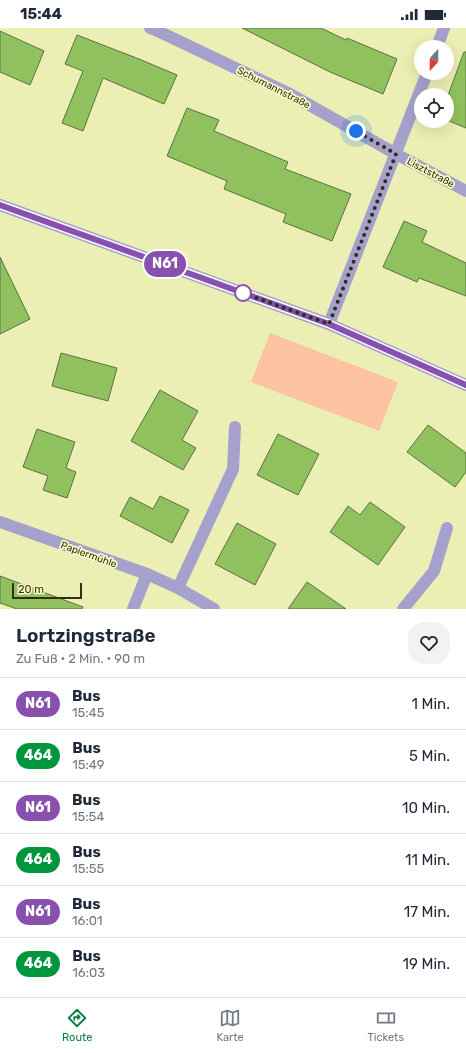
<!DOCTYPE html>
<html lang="de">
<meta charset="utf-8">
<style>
body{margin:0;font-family:Rubik,sans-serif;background:#f2f2f3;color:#1f2937;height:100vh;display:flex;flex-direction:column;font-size:15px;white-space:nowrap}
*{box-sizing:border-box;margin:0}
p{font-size:13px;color:#747a83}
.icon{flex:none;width:22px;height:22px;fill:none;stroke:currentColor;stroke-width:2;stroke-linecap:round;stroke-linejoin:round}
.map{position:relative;height:581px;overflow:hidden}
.drawer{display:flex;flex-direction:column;background:#fff;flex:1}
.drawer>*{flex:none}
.badge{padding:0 8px;border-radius:13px;font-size:14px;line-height:26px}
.needle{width:26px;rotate:201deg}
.buttons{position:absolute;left:414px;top:12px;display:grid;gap:8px}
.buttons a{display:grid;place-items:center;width:40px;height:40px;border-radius:50%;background:#fff;box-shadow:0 4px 16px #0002;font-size:20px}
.scale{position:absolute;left:12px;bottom:10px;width:70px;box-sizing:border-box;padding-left:4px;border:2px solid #2e2f18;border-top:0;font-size:11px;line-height:14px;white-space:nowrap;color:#2e2f18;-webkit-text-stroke:3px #f9fcc1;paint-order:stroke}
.you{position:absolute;width:20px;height:20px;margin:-10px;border:3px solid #fff;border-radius:50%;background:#1a73e8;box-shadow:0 0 0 6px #1a73e833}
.map>.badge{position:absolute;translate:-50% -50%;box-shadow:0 0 0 2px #fff}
.round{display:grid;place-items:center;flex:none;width:42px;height:42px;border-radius:16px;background:#f2f2f3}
.summary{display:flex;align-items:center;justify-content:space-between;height:68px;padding:0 16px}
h1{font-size:19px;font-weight:600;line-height:30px}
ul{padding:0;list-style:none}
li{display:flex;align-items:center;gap:12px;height:52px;padding:0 16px;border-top:1px solid #e0e1e3}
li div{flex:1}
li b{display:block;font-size:15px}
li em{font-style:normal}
li .badge{min-width:44px;font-weight:700;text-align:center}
.status{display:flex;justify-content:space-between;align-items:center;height:28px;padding:0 20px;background:#fff;direction:ltr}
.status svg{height:11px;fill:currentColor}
.tabs{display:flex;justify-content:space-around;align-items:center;height:56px;border-top:1px solid #e0e1e3;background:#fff;font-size:11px;color:#747a83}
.tabs a{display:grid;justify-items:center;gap:2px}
.tabs .current{color:#0b8043}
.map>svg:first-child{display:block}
.green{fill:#fdc3a2}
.building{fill:#91c15e;stroke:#5a7242}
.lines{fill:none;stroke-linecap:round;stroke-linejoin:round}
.minor{stroke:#a6a1cc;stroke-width:12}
.line-casing{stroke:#fff;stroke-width:9}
.line{stroke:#8951ae;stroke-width:6}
.walk{stroke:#2e2f18;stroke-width:4;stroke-dasharray:0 7.2}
.stop-dot{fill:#fff;stroke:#8951ae;stroke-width:2}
.labels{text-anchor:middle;stroke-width:3.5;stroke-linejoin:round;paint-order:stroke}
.street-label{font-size:10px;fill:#2e2f18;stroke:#f9fcc1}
</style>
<div class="status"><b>15:44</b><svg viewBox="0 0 49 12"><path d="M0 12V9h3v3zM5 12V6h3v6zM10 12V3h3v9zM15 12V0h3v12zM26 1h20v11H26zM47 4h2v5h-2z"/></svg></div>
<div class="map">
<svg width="466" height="581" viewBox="0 0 466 581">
<rect width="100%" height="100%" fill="#ebefb4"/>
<!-- green -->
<path class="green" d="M270 305 398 354 379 403 251 354Z"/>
<!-- building -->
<g class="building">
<path d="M242 0H321L346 12 347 10 397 31 383 66 330 44Z"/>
<path d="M0 3 44 23 30 57 0 44Z"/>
<path d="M77 7 139 31 177 47 164 76 103 50 83 103 62 95 83 43 65 36Z"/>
<path d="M464 24H466V100L447 92V70Z"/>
<path d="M187 80 219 92 214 103 288 134 285 141 351 166 332 213 283 194 286 186 224 161 227 153 167 128Z"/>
<path d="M404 193 427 203 422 214 466 235V268L419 250 417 254 383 239Z"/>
<path d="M0 229 30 291 0 306Z"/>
<path d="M61 325 117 340 108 373 52 358Z"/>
<path d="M160 362 198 383 182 412 196 420 183 442 131 413Z"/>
<path d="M428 397 466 425V444L455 459 407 424Z"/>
<path d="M37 401 75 414 66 440 76 444 67 470 43 462 48 448 23 439Z"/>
<path d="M278 406 319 426 298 467 257 447Z"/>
<path d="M160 468 189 482 172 515 120 488 130 469 153 481Z"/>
<path d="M370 474 405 499 378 537 330 504 348 478 360 487Z"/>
<path d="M237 495 276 516 255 557 215 536Z"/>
<path d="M0 548 83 579 82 581H17L0 575Z"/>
<path d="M307 554 346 581H288Z"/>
</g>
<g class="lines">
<!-- minor -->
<g class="minor">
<path d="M150 0 160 4 290 66 396 126 466 163"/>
<path d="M437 19 444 0"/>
<path d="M0 177 329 296 466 357"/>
<path d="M329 296 427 45"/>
<path d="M0 494 147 546 178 560 214 581"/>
<path d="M178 560 233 441 235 399"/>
<path d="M133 581 147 546"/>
<path d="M403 581 434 543 447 500"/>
</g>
</g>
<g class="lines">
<defs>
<path id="line" d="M0 177 329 296 466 357"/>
</defs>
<!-- line casing -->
<use href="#line" class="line-casing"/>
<!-- line -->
<use href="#line" class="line"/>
<!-- walk -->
<path class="walk" d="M243 265 329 296 396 126 356 103"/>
</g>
<!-- markers -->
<circle class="stop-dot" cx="243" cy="265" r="8"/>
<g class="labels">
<!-- street labels -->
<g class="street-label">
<text transform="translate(274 59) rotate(27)" y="4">Schumannstraße</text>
<text transform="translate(431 144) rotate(28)" y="4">Lisztstraße</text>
<text transform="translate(89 526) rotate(20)" y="4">Papiermühle</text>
</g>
</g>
</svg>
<div class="buttons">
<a><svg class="needle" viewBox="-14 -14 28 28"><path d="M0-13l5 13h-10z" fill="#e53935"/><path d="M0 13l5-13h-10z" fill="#747a83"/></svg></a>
<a><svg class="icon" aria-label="locate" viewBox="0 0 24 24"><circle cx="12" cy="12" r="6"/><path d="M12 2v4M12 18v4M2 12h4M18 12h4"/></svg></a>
</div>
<div class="scale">20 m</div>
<div class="you" style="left:356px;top:103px"></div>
<b class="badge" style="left:165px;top:236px;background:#8951ae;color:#fff">N61</b>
</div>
<section class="drawer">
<div class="summary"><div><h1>Lortzingstraße</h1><p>Zu Fuß · 2 Min. · 90 m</p></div><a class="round"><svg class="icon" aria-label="heart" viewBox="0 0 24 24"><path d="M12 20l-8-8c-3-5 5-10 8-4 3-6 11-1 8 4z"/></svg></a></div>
<ul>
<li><span class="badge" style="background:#8951ae;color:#fff">N61</span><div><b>Bus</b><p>15:45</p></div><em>1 Min.</em></li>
<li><span class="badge" style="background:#00963e;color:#fff">464</span><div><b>Bus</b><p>15:49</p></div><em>5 Min.</em></li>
<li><span class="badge" style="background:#8951ae;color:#fff">N61</span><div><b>Bus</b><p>15:54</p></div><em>10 Min.</em></li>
<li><span class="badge" style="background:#00963e;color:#fff">464</span><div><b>Bus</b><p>15:55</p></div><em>11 Min.</em></li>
<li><span class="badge" style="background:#8951ae;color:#fff">N61</span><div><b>Bus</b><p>16:01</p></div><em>17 Min.</em></li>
<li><span class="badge" style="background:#00963e;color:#fff">464</span><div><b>Bus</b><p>16:03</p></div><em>19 Min.</em></li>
</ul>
</section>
<nav class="tabs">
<a class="current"><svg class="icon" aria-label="directions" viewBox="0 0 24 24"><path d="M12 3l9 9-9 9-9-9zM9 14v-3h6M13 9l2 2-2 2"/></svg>Route</a>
<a><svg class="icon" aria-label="map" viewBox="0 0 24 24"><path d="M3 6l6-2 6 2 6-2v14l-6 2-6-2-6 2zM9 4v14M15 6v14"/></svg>Karte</a>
<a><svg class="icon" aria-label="tickets" viewBox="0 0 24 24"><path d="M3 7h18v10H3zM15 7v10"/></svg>Tickets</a>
</nav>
